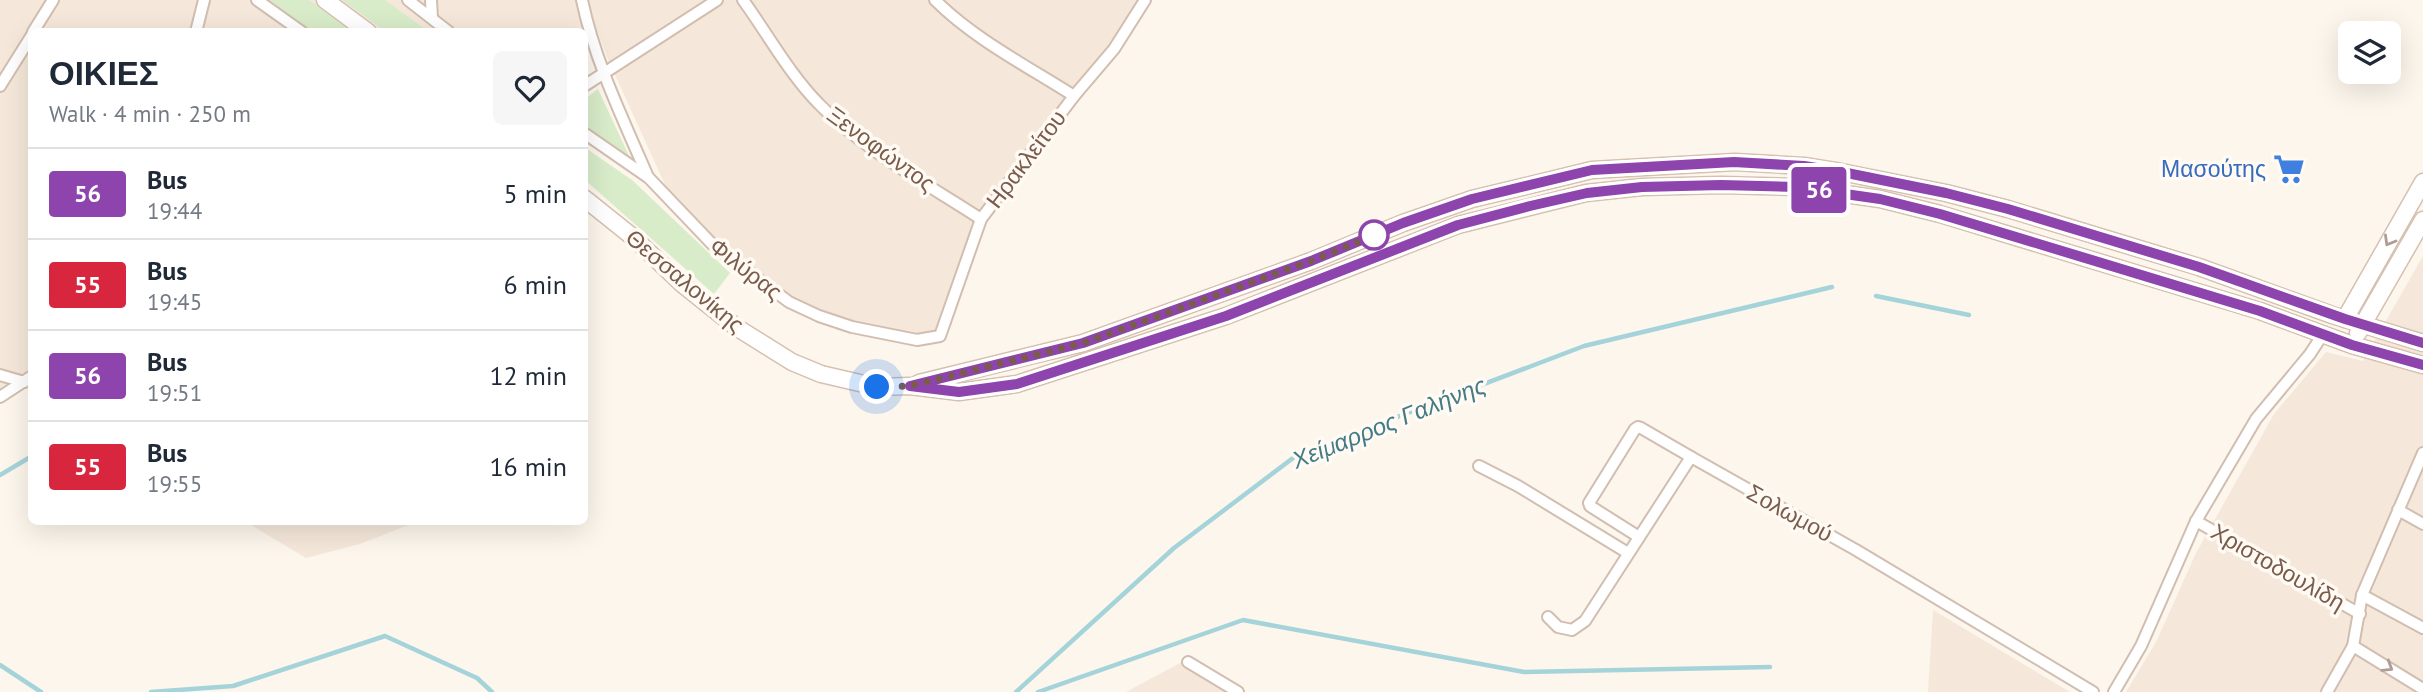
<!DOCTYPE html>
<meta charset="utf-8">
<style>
body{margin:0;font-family:"PT Sans",sans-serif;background:#f6f6f7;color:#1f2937;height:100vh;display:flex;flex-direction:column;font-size:26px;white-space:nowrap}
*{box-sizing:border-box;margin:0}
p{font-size:23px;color:#747a83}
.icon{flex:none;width:38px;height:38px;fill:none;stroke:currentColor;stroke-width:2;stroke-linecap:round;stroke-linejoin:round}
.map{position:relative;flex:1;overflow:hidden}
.drawer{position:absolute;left:28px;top:28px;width:560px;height:497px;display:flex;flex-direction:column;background:#fff;border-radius:10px;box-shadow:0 7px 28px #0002}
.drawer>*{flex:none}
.badge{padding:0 14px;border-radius:5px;font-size:24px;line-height:46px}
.fabs{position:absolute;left:2338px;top:21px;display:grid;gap:14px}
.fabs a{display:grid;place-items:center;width:63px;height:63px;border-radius:10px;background:#fff;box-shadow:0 7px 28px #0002;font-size:35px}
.you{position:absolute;width:35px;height:35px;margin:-18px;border:5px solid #fff;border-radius:50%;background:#1a73e8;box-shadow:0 0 0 10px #1a73e833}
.map>.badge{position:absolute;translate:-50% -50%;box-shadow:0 0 0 4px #fff}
.round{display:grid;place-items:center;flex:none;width:74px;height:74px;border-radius:10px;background:#f6f6f7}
.summary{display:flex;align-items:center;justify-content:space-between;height:119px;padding:0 21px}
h1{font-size:33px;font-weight:700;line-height:52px}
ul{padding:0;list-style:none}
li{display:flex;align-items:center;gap:21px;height:91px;padding:0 21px;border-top:2px solid #e0e1e3}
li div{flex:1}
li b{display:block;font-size:26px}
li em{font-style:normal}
li .badge{min-width:77px;font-weight:700;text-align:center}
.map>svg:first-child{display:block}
.residential{fill:#f5e8da}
.green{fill:#d8ecc9}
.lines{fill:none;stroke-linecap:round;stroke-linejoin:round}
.stream{stroke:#a5d3da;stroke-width:4.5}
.minor-casing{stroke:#d1beb0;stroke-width:14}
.secondary-casing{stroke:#d6c0b0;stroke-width:19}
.minor{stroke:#fff;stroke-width:10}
.secondary{stroke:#fff;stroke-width:16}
.oneway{stroke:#af9d94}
.line-casing{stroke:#fff;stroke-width:16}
.line{stroke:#8e44ad;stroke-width:10}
.walk{stroke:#7a5c4d;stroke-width:7;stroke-dasharray:0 12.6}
.stop-dot{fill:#fff;stroke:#8e44ad;stroke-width:3.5}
.labels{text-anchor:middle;stroke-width:7;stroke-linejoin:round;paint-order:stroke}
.street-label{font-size:23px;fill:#7a5c4d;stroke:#fffaf3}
.shop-label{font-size:23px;fill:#366cbe;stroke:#fffaf3;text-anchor:end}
.water-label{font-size:24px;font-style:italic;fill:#437c86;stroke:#fffaf3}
</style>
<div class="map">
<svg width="2423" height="692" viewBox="0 0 2423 692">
<rect width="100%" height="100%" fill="#fdf6ec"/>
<!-- residential -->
<g class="residential">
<path d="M0 0H1145L981 219 940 336 913 341 845 331 789 307 700 226 667 189 609 62 595 25 577 32H32L31 376 0 397Z"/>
<path d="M2423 256V692H2126L2156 642 2196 553 2274 414 2326 352 2363 361Z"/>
<path d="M246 522H416L360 544 306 558Z"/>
<path d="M1933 610 2070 692H1928Z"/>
<path d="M1182 662 1232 692H1126Z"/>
</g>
<!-- green -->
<g class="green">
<path d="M267 0H309L352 31H311Z"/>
<path d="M342 0H385L428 31H385Z"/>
<path d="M598 89 630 158 585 126V99Z"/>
<path d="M584 147 632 180 730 273 714 294 585 180Z"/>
</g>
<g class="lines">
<!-- stream -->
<g class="stream">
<path d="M1876 296 1969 315"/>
<path d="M0 475 32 456"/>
<path d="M0 665 41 692"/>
<path d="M151 692 233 686 385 636 477 678 492 692"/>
<path d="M1016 692 1174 548 1297 455 1584 346 1832 287"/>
<path d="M1038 692 1243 620 1524 672 1770 667"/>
</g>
<defs>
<g id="minor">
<path d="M257 0 302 32"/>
<path d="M408 0 449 32"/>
<path d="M431 0 432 18"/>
<path d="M582 0C595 62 623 119 648 177"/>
<path d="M743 0C767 33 790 75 819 104 862 149 929 185 981 219"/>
<path d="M935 0C974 39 1027 66 1074 96"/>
<path d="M33 32 53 0"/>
<path d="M196 32 204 0"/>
<path d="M0 86 32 35"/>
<path d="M584 86 717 0"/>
<path d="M584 133 649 178 712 244 789 302 819 316 852 327 917 340 940 336 981 219 1074 96 1114 49 1145 0"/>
<path d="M0 375 24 382"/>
<path d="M0 397 32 376"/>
<path d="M1479 466 1518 486 1628 553"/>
<path d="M2398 510 2423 524"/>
<path d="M2196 521 2360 614"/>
<path d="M1639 537 1590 506 1589 503 1635 429 1638 427 1641 428 1691 457"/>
<path d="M2362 595 2423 628"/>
<path d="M1548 617 1558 627 1572 630 1585 621 1691 457 1856 550 2093 692"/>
<path d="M2353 646 2423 689"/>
<path d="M1188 662 1238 692"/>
<path d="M2114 692 2141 646 2196 521 2256 419 2310 354 2323 334"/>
<path d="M2327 692 2353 646 2362 595 2423 453"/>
</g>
<g id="secondary">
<path d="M325 0 368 32"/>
<path d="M584 198 634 238 681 283 736 327 792 362 821 374 877 387 910 386 959 392 1017 384 1226 316 1458 225 1586 193 1642 187 1721 185 1796 187 1880 199 1940 214 2260 311 2352 345 2423 365"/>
<path d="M2345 319 2423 182"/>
<path d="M2358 333 2423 220"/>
<path d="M919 383 1083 343 1311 261 1403 223 1472 199 1592 170 1735 162 1804 166 1841 172 1946 193 2008 209 2199 267 2332 315 2423 343"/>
</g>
</defs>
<!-- minor casing -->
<use href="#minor" class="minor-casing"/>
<!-- secondary casing -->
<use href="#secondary" class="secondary-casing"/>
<!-- minor -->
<use href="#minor" class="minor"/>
<!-- secondary -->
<use href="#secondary" class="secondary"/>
</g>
<!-- one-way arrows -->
<defs><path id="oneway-chevron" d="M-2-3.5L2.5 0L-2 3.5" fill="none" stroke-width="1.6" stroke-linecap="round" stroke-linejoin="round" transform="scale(1.75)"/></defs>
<g class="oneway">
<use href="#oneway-chevron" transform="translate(2389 241) rotate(120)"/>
<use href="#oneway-chevron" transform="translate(2388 667) rotate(32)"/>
</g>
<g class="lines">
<defs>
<path id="line" d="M2423 343 2345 319 2199 267 2008 209 1946 193 1842 172 1804 166 1734 162 1592 170 1472 199 1403 223 1311 261 1083 343 910 386 959 392 1017 384 1226 316 1458 225 1530 206 1587 193 1642 187 1721 185 1796 187 1880 199 1940 214 2260 311 2352 345 2423 365"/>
</defs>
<!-- line casing -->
<use href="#line" class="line-casing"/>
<!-- line -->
<use href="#line" class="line"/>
<!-- walk -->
<path class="walk" d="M877 387 910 386 1083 343 1311 261 1380 233 1374 235"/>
</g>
<!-- icons -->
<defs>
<symbol id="supermarket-bare" viewBox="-9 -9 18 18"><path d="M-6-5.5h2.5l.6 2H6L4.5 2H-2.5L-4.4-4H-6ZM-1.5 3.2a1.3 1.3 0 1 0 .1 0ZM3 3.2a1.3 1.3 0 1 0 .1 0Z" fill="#3f7fe0" stroke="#fffaf3" stroke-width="2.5" paint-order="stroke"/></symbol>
</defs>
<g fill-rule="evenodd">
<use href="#supermarket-bare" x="2267" y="147" width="44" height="44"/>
</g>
<!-- markers -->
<circle class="stop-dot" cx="1374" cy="235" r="14"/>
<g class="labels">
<!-- street labels -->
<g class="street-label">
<text transform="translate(881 149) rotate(36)" y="8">Ξενοφώντος</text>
<text transform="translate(1026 159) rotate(-53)" y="8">Ηρακλείτου</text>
<text transform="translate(746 269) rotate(38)" y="8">Φιλύρας</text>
<text transform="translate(685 281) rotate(40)" y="8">Θεσσαλονίκης</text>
<text transform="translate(1790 513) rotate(29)" y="8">Σολωμού</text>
<text transform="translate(2278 567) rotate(30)" y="8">Χριστοδουλίδη</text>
</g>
<!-- shop labels -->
<g class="shop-label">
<text x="2266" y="177">Μασούτης</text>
</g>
<!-- water labels -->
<g class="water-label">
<text transform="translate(1389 423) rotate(-22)" y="8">Χείμαρρος Γαλήνης</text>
</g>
</g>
</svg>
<div class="fabs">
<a><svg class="icon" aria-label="layers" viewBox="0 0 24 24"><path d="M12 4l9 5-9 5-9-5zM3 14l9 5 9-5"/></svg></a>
</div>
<div class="you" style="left:877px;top:387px"></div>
<b class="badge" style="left:1819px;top:190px;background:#8e44ad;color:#fff">56</b>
<section class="drawer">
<div class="summary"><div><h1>ΟΙΚΙΕΣ</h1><p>Walk · 4 min · 250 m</p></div><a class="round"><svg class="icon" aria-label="heart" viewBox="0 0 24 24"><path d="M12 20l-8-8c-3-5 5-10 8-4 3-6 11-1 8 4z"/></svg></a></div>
<ul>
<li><span class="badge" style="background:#8e44ad;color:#fff">56</span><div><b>Bus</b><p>19:44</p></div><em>5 min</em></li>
<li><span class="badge" style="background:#d7263d;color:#fff">55</span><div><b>Bus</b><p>19:45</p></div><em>6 min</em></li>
<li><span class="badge" style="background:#8e44ad;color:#fff">56</span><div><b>Bus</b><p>19:51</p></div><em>12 min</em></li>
<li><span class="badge" style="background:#d7263d;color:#fff">55</span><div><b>Bus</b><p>19:55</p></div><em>16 min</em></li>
</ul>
</section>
</div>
